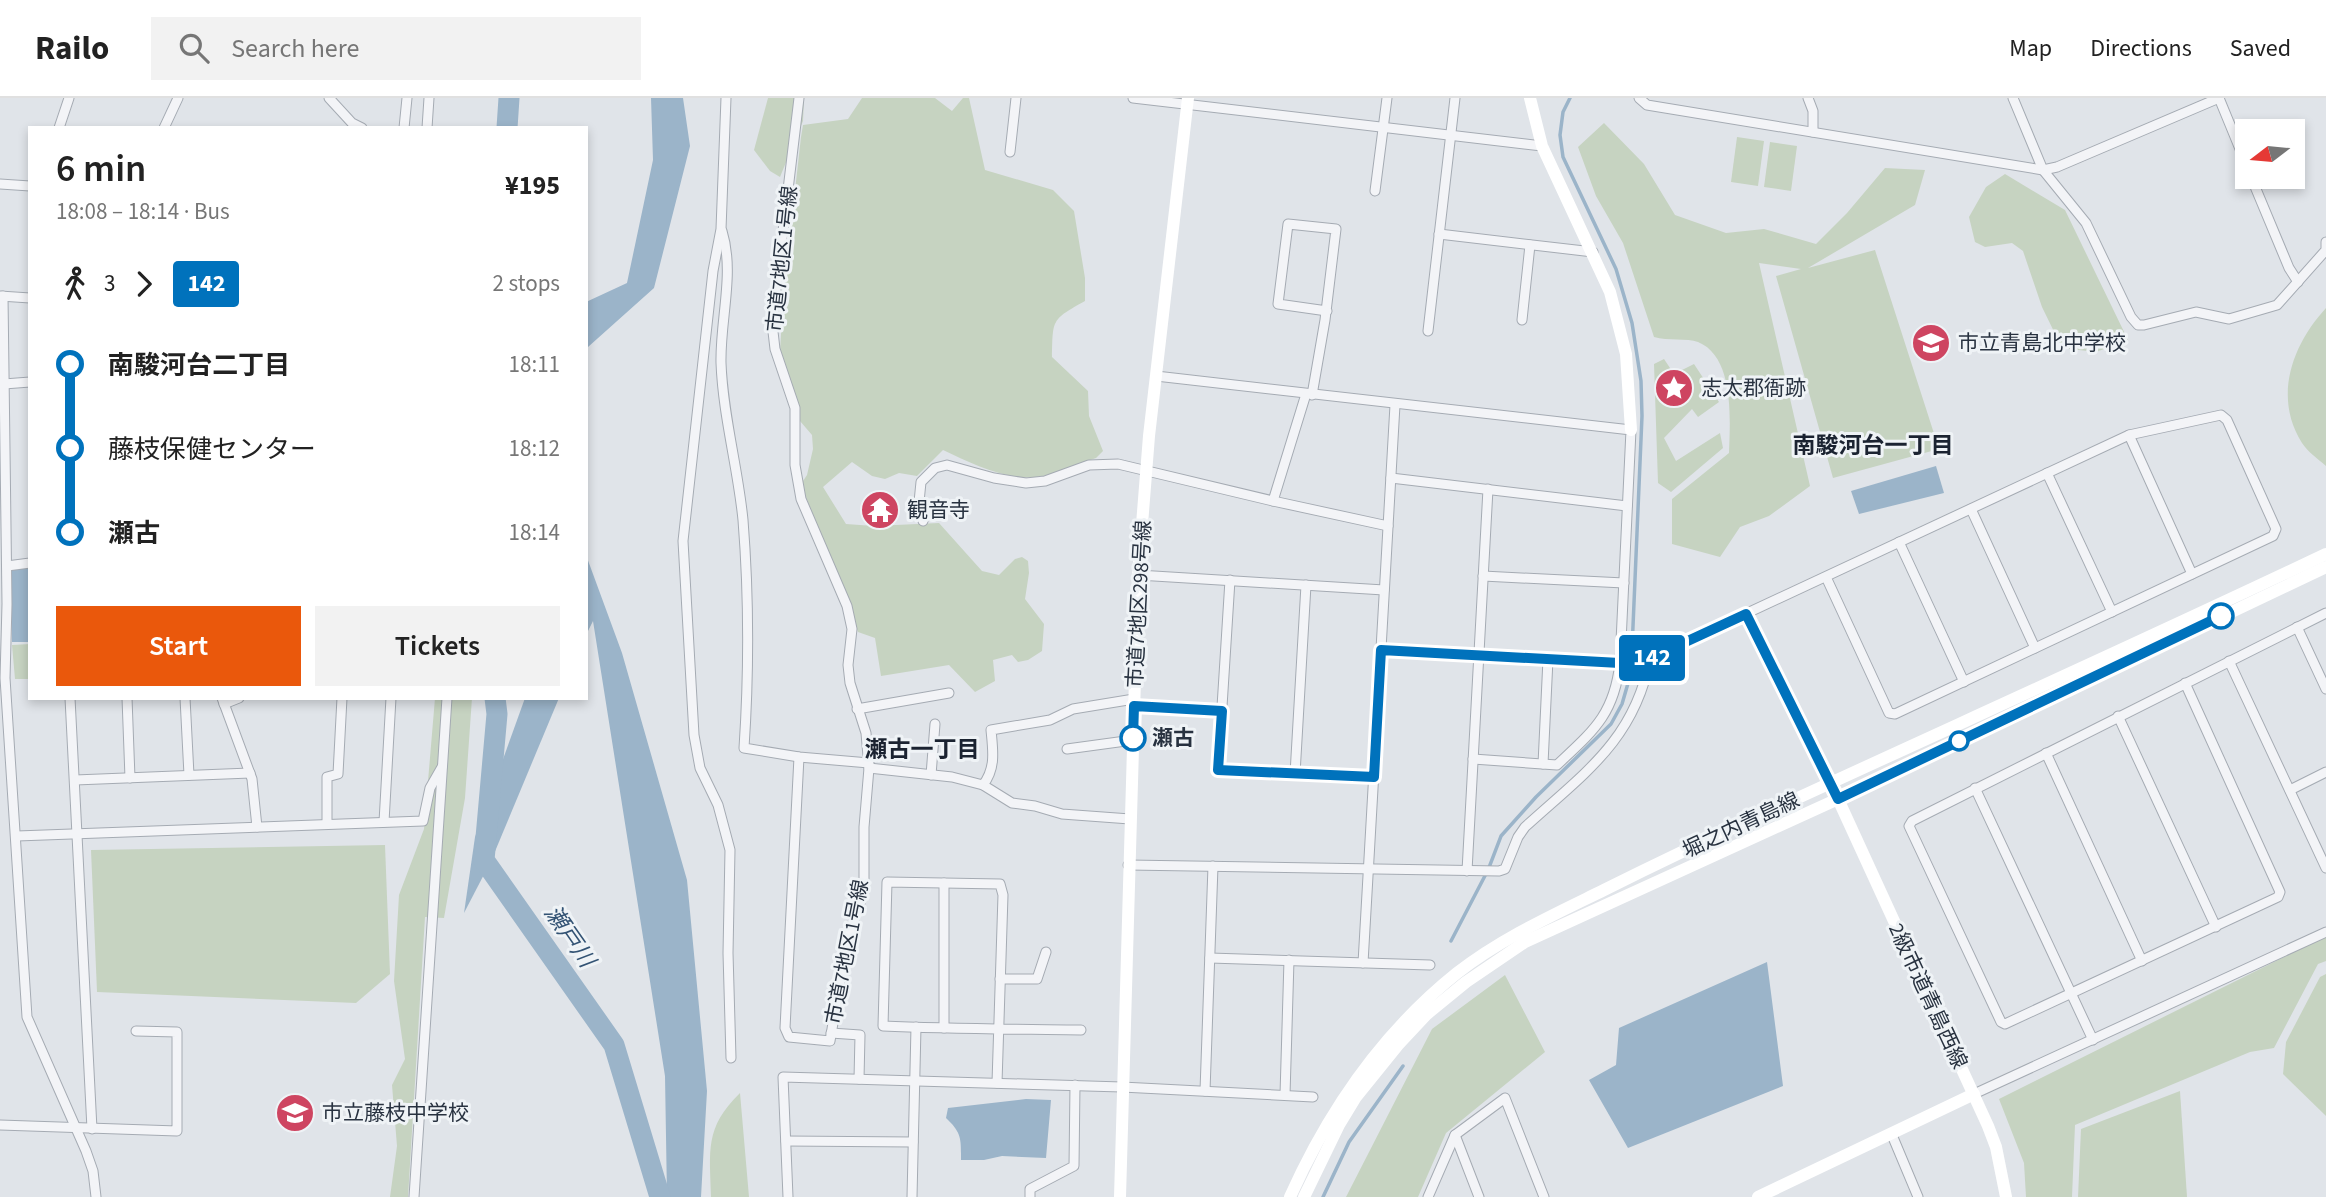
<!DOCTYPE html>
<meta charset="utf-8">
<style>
body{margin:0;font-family:"Source Sans 3","Noto Sans JP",sans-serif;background:#f2f2f2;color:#222;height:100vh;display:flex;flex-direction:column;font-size:26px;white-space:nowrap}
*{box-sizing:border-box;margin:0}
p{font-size:23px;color:#767676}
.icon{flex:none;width:38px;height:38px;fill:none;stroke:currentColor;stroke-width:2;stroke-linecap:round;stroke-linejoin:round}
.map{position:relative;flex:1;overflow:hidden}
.side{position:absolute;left:28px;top:28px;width:560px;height:574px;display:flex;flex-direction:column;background:#fff;border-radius:0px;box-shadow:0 4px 10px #0003}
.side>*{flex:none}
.badge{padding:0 14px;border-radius:5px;font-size:24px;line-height:46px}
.needle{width:46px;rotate:254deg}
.tools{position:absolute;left:2235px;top:21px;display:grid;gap:14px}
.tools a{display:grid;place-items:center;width:70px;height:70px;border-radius:0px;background:#fff;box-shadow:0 4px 10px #0003;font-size:35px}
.map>.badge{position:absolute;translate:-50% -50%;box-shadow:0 0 0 4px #fff}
.legs{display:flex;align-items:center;gap:10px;height:77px;padding:0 28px;font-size:23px}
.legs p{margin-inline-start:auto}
.headline{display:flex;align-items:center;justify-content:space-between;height:119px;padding:0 28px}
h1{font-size:38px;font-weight:600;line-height:52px}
.action{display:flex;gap:14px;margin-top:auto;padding:14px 28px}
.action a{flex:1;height:80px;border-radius:0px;background:#ea580c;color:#fff;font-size:28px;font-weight:600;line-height:80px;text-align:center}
.action a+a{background:#f2f2f2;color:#222}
ul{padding:0 28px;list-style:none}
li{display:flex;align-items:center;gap:24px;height:84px;font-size:26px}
li i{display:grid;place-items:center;width:10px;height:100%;margin:0 9px;background:currentColor}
li i::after{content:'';width:18px;height:18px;margin:-9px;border:5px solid;border-radius:50%;background:#fff}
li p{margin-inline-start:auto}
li:first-child i{background:linear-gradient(#0000 50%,currentColor 0)}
li:last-child i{background:linear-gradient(currentColor 50%,#0000 0)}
header{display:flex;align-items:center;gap:42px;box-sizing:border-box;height:98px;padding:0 35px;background:#fff;border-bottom:2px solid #e0e0e0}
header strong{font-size:33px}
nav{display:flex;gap:38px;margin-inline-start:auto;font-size:24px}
.search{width:490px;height:63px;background:#f2f2f2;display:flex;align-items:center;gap:18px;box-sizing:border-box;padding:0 24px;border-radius:0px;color:#767676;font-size:26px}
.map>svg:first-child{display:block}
.green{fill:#c6d3c1}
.water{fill:#9bb4c9}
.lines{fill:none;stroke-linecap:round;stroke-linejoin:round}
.stream{stroke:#9bb4c9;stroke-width:3.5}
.river{stroke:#9bb4c9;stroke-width:21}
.street-casing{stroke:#a5abb3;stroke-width:11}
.street{stroke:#f3f4f7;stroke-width:9}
.secondary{stroke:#fff;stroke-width:12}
.line-1-casing{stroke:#fff;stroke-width:16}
.line-1{stroke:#0072bc;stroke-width:10}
.stop-1-dot{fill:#fff;stroke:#0072bc;stroke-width:3.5}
.labels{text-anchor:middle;stroke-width:6;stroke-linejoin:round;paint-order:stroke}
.street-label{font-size:21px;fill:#283240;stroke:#eff3f6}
.poi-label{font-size:21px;fill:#283240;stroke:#eff3f6;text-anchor:start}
.stop-label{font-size:21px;font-weight:bold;fill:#283240;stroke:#eff3f6;text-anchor:start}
.neighbourhood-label{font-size:23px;font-weight:bold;fill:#1b2331;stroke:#eff3f6}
.water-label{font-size:23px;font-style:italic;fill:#335374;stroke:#eff3f6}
</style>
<header>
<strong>Railo</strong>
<div class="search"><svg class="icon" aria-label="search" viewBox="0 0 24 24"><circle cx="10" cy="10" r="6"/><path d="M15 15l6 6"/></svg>Search here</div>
<nav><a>Map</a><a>Directions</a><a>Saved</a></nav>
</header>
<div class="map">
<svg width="2326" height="1099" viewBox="0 0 2326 1099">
<rect width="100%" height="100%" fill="#e0e4e9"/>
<!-- green -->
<g class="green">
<path d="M768 0H804L803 23 780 79 770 73 754 52Z"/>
<path d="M862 0H935L952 13 963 0H969L985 72 1053 92 1074 113 1085 180V203C1051 222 1053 221 1052 259L1088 293 1089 318 1103 353 1096 360C1077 366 1057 376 1038 379 1006 383 971 365 943 352L917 378 899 375 885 381 872 378 852 364 823 389 846 426 874 428 939 425 982 473 999 477 1015 461 1022 459 1028 463 1029 475 1025 501 1044 526 1042 553 1028 562 1018 564 1012 557 993 562 995 583 975 594 949 567 881 578 875 540 858 534 801 386 807 377 813 351 812 337 800 323 780 254 783 200 801 39 803 27 848 21Z"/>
<path d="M1604 25 1644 66 1675 117 1726 135 1764 131 1816 146 1847 115 1885 70 1925 72 1915 107 1808 170 1875 152 1939 351 1833 380 1776 178 1801 171 1759 165 1810 388 1769 418 1740 429 1720 459 1672 446V401L1729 355C1730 323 1735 259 1698 244 1687 240 1668 243 1654 239L1623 145 1596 98 1578 49Z"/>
<path d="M1737 39 1764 43 1758 88 1731 84Z"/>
<path d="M1770 44 1797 48 1791 93 1764 89Z"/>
<path d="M2005 76 2065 112 2128 242 2096 254 2062 250 2042 209 2023 153 2012 145 1985 149 1975 144 1969 119 1986 89Z"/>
<path d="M2326 210V368C2318 361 2308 354 2302 345 2273 299 2292 247 2326 210Z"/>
<path d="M1664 261 1674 276 1694 266 1719 304 1698 319 1692 311 1664 340 1676 363 1720 335 1723 350 1671 394 1658 385 1654 266Z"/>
<path d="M30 546V581H15L12 547Z"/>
<path d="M435 600H472L465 700 444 820 425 819 408 1099H390L397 1048 392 987 405 961 394 883 399 797 424 731Z"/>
<path d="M385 747 390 876 356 905 97 894 91 752Z"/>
<path d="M2326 838V863L2318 866 2274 950 2250 954 2075 1027 2072 1099H2026L2024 1065 1999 1001Z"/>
<path d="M2326 876V1018L2283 976 2286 944 2320 879Z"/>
<path d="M1505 877 1545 954 1446 1035 1418 1099H1346L1432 931Z"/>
<path d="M2180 993 2187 1099H2078L2081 1031Z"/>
<path d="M740 995 749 1099H711C710 1053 704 1030 740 995Z"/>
</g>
<!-- water -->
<g class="water">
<path d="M651 0H683L690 48 654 190 588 249 586 255V204L627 185 653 62Z"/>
<path d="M1936 368 1944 395 1859 416 1851 393Z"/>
<path d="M586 457 622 555 687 782 707 993 701 1099H667L665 978 593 523 586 537Z"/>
<path d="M11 470H30V544H12Z"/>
<path d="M525 600H559L491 763 464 815 475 739Z"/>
<path d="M1767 864 1783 988 1628 1050 1589 982 1616 967 1619 930Z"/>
<path d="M1026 1001 1051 1002 1046 1060 1002 1058 984 1062H961C961 1041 962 1035 946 1020L948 1010Z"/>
</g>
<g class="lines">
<!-- stream -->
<g class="stream">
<path d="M1451 843 1488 772 1501 738 1536 699 1611 626 1622 606 1631 575 1642 318 1641 283 1632 225 1616 171 1563 59 1560 37 1563 14 1570 0"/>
<path d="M1323 1099 1349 1044 1403 968"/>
</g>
<!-- river -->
<g class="river">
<path d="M507 30 509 0"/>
<path d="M495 600 497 616 484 762 614 947 660 1099"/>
</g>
<defs>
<g id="street">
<path d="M329 0 352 25 362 30"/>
<path d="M726 0 721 131 713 173 683 443 694 637 700 670 718 707 730 752 728 855 731 960"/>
<path d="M799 0 772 225 775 251 795 310V367L801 401 847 508 852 531 848 567 850 585 866 635 869 670 864 729V794L847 841 830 943 789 939 785 930 799 659"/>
<path d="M1133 0 1542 48"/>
<path d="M1639 0 1647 7 2043 72 2057 69 2219 0"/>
<path d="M1808 0 1813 13V34"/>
<path d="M2013 0 2043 72 2086 125 2131 219 2138 227H2144L2196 214 2229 221 2277 207 2326 152V144"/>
<path d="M2219 0 2247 68"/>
<path d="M59 30 69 0"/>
<path d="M164 30 178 0"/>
<path d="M404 30 407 0"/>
<path d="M427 30 429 0"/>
<path d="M1010 54 1016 0"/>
<path d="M2251 79 2289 170 2298 184"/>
<path d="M0 86 30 88"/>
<path d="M1375 93 1387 0"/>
<path d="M722 133C735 175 720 221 721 265 723 318 738 370 743 422 749 498 749 575 744 650L799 659 869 665"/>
<path d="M1439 136 1593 154"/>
<path d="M0 198 30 200"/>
<path d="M3 198 7 506 5 580 27 919 86 1053 93 1073 96 1099"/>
<path d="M1522 222 1530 147"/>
<path d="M1428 233 1455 0"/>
<path d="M1156 278 1631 332 1620 565C1614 617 1593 633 1557 667L1473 661"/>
<path d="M4 286 30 284"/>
<path d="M1312 297 1325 222 1336 131 1288 126 1278 206 1327 213"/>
<path d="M2129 337 2192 476"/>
<path d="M2047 375 2112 514"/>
<path d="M1391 380 1627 408"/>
<path d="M1273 403 1306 296"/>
<path d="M1971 411 2035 550"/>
<path d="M923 423 919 404 921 384 935 370 947 367 994 380 1026 385 1045 383 1089 367 1118 366 1273 403 1388 428"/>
<path d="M1899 444 1964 584"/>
<path d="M7 468 30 465"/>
<path d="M1138 477 1384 492"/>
<path d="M1483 478 1624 485"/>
<path d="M1230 482 1218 672 1374 679"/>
<path d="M1747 516 1838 701"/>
<path d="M2297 529 2326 591"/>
<path d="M1381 552 1638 566 2129 337 2221 317 2227 322 2276 431 2273 438 1895 616 1889 615 1826 479"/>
<path d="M2229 563 2326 770"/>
<path d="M2185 585 2280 794 2278 799 2005 926 2001 924 1909 728 1912 723 2326 515"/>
<path d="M70 600 92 1031"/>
<path d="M127 600 130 680"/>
<path d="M185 600 189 677"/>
<path d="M222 600 252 681 257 729"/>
<path d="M224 606 239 600"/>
<path d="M1134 609 1222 613"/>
<path d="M857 611 949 595"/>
<path d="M2118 618 2216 829"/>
<path d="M1067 651 1133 642"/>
<path d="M2046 655 2142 863"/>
<path d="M1543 666 1548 561"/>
<path d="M869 670 952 679 983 687 1012 705 1035 708 1062 716 1130 721"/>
<path d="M1295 676 1306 487"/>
<path d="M931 677 935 626"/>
<path d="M75 682 250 675"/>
<path d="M983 687C996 670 993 653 991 632L1050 622 1073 611 1134 601"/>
<path d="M1975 690 2093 942"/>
<path d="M2290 692 2326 674"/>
<path d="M384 724 391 600"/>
<path d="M327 726V679L338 676 342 600"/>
<path d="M17 738 423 723 430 690 442 669"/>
<path d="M1128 767 1499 773 1505 771 1518 739 1525 729C1583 676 1634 643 1650 561"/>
<path d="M1467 773 1488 391"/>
<path d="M1210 860 1430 867"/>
<path d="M1363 865 1395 307"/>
<path d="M1000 881H1037L1046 854"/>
<path d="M944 930V785"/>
<path d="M831 935 860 937 859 981"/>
<path d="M997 985 1003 797 1000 786 887 784 883 928C949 931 1015 931 1081 932"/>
<path d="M1205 993 1213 768"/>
<path d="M1974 996 2326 834"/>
<path d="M1285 997 1289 862"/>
<path d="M0 1027 177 1033V934L136 933"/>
<path d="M1455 1037 1479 1099"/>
<path d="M1892 1037 1918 1099"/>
<path d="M786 1043 913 1044"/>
<path d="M414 1099 447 600"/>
<path d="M788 1099 783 979 1122 989 1313 999"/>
<path d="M912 1099 916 929"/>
<path d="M1030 1099V1091L1074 1068 1075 987"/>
<path d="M1428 1099 1455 1037 1505 1000 1544 1099"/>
</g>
</defs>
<!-- street casing -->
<use href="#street" class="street-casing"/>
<!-- street -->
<use href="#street" class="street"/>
<!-- secondary -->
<g class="secondary">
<path d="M1530 0 1542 48 1610 194 1626 256 1631 332"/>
<path d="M1838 701 1988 1028 1996 1049 2006 1099"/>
<path d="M1120 1099 1138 477 1149 338 1188 0"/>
<path d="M1290 1099C1329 1012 1382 935 1457 875 1502 840 1553 817 1604 792 1660 764 1717 737 1774 711 1958 626 2143 543 2326 456"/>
<path d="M1304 1099 1339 1027 1356 999 1398 947 1427 916 1466 884 1525 844 1838 701 2326 469"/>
<path d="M1758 1099 1974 996"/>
</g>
</g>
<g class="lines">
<defs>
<path id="line-1" d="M1133 640 1134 608 1222 613 1218 672 1374 679 1381 552 1638 566 1746 516 1838 701 2221 518"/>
</defs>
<!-- line-1 casing -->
<use href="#line-1" class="line-1-casing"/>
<!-- line-1 -->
<use href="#line-1" class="line-1"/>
</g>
<!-- icons -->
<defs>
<symbol id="school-disc" viewBox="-11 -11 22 22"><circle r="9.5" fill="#ce4561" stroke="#eff3f6"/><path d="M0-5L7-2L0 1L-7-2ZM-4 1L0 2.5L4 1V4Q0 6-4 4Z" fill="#fff"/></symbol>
<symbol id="sight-disc" viewBox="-11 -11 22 22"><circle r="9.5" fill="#ce4561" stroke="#eff3f6"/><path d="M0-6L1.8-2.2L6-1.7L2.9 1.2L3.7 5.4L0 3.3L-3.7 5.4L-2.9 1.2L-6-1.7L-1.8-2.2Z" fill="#fff"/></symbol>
<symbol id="temple-disc" viewBox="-11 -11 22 22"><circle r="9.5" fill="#ce4561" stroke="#eff3f6"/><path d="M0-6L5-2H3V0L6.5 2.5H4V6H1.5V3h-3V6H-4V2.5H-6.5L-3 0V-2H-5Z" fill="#fff"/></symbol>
</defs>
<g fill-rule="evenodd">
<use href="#school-disc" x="1909" y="223" width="44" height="44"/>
<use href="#sight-disc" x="1652" y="268" width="44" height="44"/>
<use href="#temple-disc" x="858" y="390" width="44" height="44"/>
<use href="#school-disc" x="273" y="993" width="44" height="44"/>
</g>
<!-- markers -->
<g class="stop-1-dot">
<circle cx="2221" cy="518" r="12"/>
<circle cx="1133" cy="640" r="12"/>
<circle cx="1959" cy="643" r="9"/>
</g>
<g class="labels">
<!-- street labels -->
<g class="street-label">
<text transform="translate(782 161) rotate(-84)" y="7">市道7地区1号線</text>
<text transform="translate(1139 506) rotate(-87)" y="7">市道7地区298号線</text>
<text transform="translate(1741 727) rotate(-25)" y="7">堀之内青島線</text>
<text transform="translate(847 854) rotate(-79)" y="7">市道7地区1号線</text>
<text transform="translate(1928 898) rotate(65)" y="7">2級市道青島西線</text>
</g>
<!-- poi labels -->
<g class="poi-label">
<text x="1958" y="252">市立青島北中学校</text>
<text x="1701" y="297">志太郡衙跡</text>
<text x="907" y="419">観音寺</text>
<text x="322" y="1022">市立藤枝中学校</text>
</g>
<!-- stop labels -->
<g class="stop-label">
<text x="1152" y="647">瀬古</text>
</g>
<!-- neighbourhood labels -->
<g class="neighbourhood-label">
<text x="1873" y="355">南駿河台一丁目</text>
<text x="922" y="659">瀬古一丁目</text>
</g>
<!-- water labels -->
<g class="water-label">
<text transform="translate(570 838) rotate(55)" y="8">瀬戸川</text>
</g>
</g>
</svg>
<div class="tools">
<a><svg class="needle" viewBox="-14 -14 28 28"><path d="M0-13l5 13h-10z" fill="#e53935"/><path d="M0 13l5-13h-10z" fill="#767676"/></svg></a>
</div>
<b class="badge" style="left:1652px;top:560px;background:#0072bc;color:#fff">142</b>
<section class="side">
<div class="headline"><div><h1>6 min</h1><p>18:08 – 18:14 · Bus</p></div><b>¥195</b></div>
<div class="legs"><svg class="icon" aria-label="walk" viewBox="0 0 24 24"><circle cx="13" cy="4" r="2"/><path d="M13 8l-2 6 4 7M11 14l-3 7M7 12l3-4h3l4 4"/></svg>3<svg class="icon" aria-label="forward" viewBox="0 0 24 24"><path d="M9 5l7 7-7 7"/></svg><b class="badge" style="background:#0072bc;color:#fff">142</b><p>2 stops</p></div>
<ul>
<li><i style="color:#0072bc"></i><b>南駿河台二丁目</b><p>18:11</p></li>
<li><i style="color:#0072bc"></i><span>藤枝保健センター</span><p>18:12</p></li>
<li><i style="color:#0072bc"></i><b>瀬古</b><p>18:14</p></li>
</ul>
<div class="action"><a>Start</a><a>Tickets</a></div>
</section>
</div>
